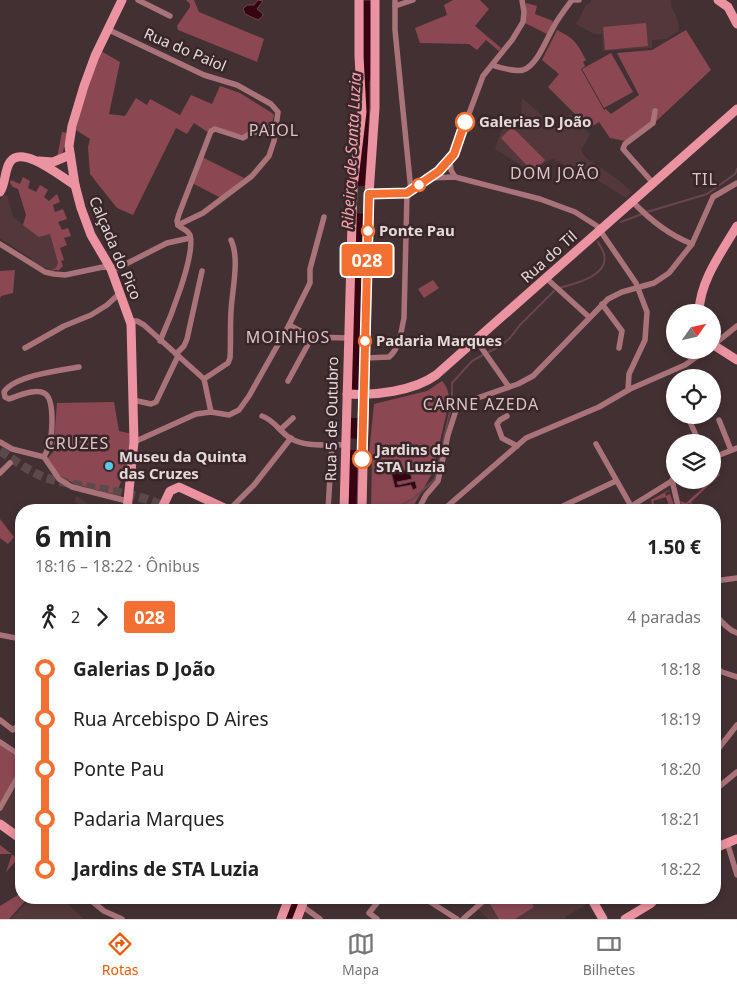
<!DOCTYPE html>
<html lang="pt">
<meta charset="utf-8">
<style>
body{margin:0;font-family:"Noto Sans",sans-serif;background:#f6f6f6;color:#222;height:100vh;display:flex;flex-direction:column;font-size:19px;white-space:nowrap}
*{box-sizing:border-box;margin:0}
p{font-size:16px;color:#767676}
.icon{flex:none;width:28px;height:28px;fill:none;stroke:currentColor;stroke-width:2;stroke-linecap:round;stroke-linejoin:round}
.map{position:relative;flex:1;overflow:hidden}
.panel{position:absolute;left:15px;top:504px;width:706px;height:400px;display:flex;flex-direction:column;background:#fff;border-radius:20px;box-shadow:0 2px 8px #0003}
.panel>*{flex:none}
.badge{padding:0 10px;border-radius:4px;font-size:18px;line-height:32px}
.needle{width:32px;rotate:56deg}
.tools{position:absolute;left:666px;top:304px;display:grid;gap:10px}
.tools a{display:grid;place-items:center;width:55px;height:55px;border-radius:50%;background:#fff;box-shadow:0 2px 8px #0003;font-size:25px}
.map>.badge{position:absolute;translate:-50% -50%;box-shadow:0 0 0 2px #fff}
.legs{display:flex;align-items:center;gap:8px;height:55px;padding:0 20px;font-size:16px}
.legs p{margin-inline-start:auto}
.headline{display:flex;align-items:center;justify-content:space-between;height:85px;padding:0 20px}
h1{font-size:28px;font-weight:700;line-height:38px}
ul{padding:0 20px;list-style:none}
li{display:flex;align-items:center;gap:18px;height:50px;font-size:19px}
li i{display:grid;place-items:center;width:8px;height:100%;margin:0 6px;background:currentColor}
li i::after{content:'';width:12px;height:12px;margin:-6px;border:4px solid;border-radius:50%;background:#fff}
li p{margin-inline-start:auto}
li:first-child i{background:linear-gradient(#0000 50%,currentColor 0)}
li:last-child i{background:linear-gradient(currentColor 50%,#0000 0)}
.dock{display:flex;justify-content:space-around;align-items:center;height:70px;border-top:1px solid #e0e0e0;background:#fff;font-size:14px;color:#767676}
.dock a{display:grid;justify-items:center;gap:2px}
.dock .on{color:#ea580c}
.map>svg:first-child{display:block}
.built{fill:#52383b}
.green{fill:#8b4853}
.water{fill:#370512;stroke:#6b454e}
.pier{fill:#433033}
.lines{fill:none;stroke-linecap:round;stroke-linejoin:round}
.stream{stroke:#6b454e;stroke-width:2}
.secondary-tunnel{stroke:#5b494c;stroke-width:9;stroke-dasharray:9 4.5;stroke-linecap:butt}
.street{stroke:#aa737a;stroke-width:5.5}
.secondary{stroke:#eb93a0;stroke-width:9}
.line-1-casing{stroke:#fff;stroke-width:11}
.line-1{stroke:#f37032;stroke-width:8}
.stop-1-dot{fill:#fff;stroke:#f37032;stroke-width:2.5}
.poi-dot{fill:#5cc7e8;stroke:#392629;stroke-width:2}
.labels{text-anchor:middle;stroke-width:5;stroke-linejoin:round;paint-order:stroke}
.street-label{font-size:15px;fill:#e5d9da;stroke:#392629}
.stop-label{font-size:15px;font-weight:bold;fill:#e5d9da;stroke:#392629;text-anchor:start}
.poi-label{font-size:15px;font-weight:bold;fill:#e5d9da;stroke:#392629;text-anchor:start}
.neighbourhood-label{font-size:16px;letter-spacing:1px;fill:#dcc3c6;stroke:#392629}
.water-label{font-size:16px;font-style:italic;fill:#f8a3ae;stroke:#392629}
</style>
<div class="map">
<svg width="737" height="919" viewBox="0 0 737 919">
<rect width="100%" height="100%" fill="#433033"/>
<!-- built -->
<g class="built">
<path d="M591 0H671V6L678 20 679 31 666 39 652 40V48L603 51 602 34H594L576 24 586 5 590 3Z"/>
<path d="M522 98 555 127 570 114 590 134 581 150 586 158 616 178 632 192 626 198 583 171 568 167 553 159 544 163 534 173 495 149 502 129 511 120 515 124 521 118Z"/>
<path d="M4 195H7L13 217 39 236 50 234 58 263 57 268 54 270 40 266 32 261V259L0 238V201Z"/>
<path d="M77 496 80 498 96 510H81V507L74 501Z"/>
<path d="M21 775V833L0 819V812Z"/>
<path d="M31 898H61L84 919H11Z"/>
<path d="M494 898H582L586 905 565 917 566 919H488L477 908Z"/>
</g>
<!-- green -->
<g class="green">
<path d="M186 0H194L199 12 264 39 257 62 178 30 177 26 190 7V4Z"/>
<path d="M453 0H480L489 9 475 26 501 48 499 51 486 40 477 50 469 44 420 43 415 28 447 15 444 5Z"/>
<path d="M526 3 537 6 535 14 553 21 547 34 525 23Z"/>
<path d="M646 23 648 46 605 50 603 27Z"/>
<path d="M557 30C575 39 577 43 586 60L583 62 585 66 581 69 604 110 606 109 611 114 639 95 617 53 652 50 686 30 711 70 651 126 625 141 610 138 599 122 589 128 548 87 559 74 542 60Z"/>
<path d="M101 51 120 62 109 114 125 116 136 98 147 105 150 99 180 115 191 95 212 104 220 86 240 93 272 113 274 115 270 132 243 135 214 127 209 133 194 123 187 134 176 128 133 215 117 208 90 174 88 147 90 139 76 130 82 103Z"/>
<path d="M611 53 633 92 604 108 582 69Z"/>
<path d="M512 127 545 160 533 172 501 138Z"/>
<path d="M62 132 67 133 63 152 57 158Z"/>
<path d="M202 157 244 178 221 198 192 183Z"/>
<path d="M23 177 30 181 28 188 36 192 40 185 48 190 44 197 49 201 57 194 60 202 53 205 55 212 63 209 67 219 58 222 62 230 68 228 71 236 64 238 67 245 60 248 64 260 61 261 63 266 59 270H51L56 268 58 263 50 234 39 237 23 225 26 215 18 189 13 187 10 183 11 180 20 184Z"/>
<path d="M15 270 13 293 1 296 0 299V271Z"/>
<path d="M433 280 439 288 424 298 418 289Z"/>
<path d="M442 381C448 388 449 393 449 402L433 472 411 510H371L372 458 369 453 374 404 427 391Z"/>
<path d="M114 402 119 431 132 434 128 463 116 495 75 484 60 476 47 459 53 452 57 403Z"/>
<path d="M719 473 720 475 691 502 695 510H686L692 508 690 503 682 506 680 501 686 503Z"/>
<path d="M669 490V491L665 493 666 496 670 494 674 505 669 506 666 497 653 501 656 510H653L651 500Z"/>
<path d="M0 519 14 537 8 544 0 538Z"/>
<path d="M0 745 21 760V766L0 803Z"/>
<path d="M0 845 18 859 6 872 12 854H0Z"/>
<path d="M21 893V898H26L27 899 9 919H0V906Z"/>
<path d="M495 898H529L534 907 515 919H499L488 901Z"/>
</g>
<!-- water -->
<g class="water">
<path d="M258 0 263 1 257 9 262 13 263 16 258 20 245 14 243 9 247 5H254Z"/>
<path d="M363 0H372L371 78 370 82V105L363 270 357 510H347L352 272 363 56Z"/>
<path d="M402 469 403 471 409 469 412 479 397 482 398 485 415 481 417 488 413 490 411 485 395 488 391 472Z"/>
<path d="M291 898H303L295 919H284Z"/>
</g>
<!-- pier -->
<g class="pier">
<path d="M356 186H366L365 214 355 213Z"/>
<path d="M349 389 361 390 360 418H349Z"/>
<path d="M348 438 359 439V450H348Z"/>
</g>
<g class="lines">
<!-- stream -->
<g class="stream">
<path d="M647 212 707 194 735 174 737 169"/>
<path d="M621 222 642 214"/>
<path d="M559 288C574 284 610 276 604 254 603 250 600 246 598 242"/>
<path d="M393 510 414 498 435 479 452 402V383L472 361 502 345 510 338 520 325 554 291"/>
</g>
<!-- secondary-tunnel -->
<path class="secondary-tunnel" d="M0 451C16 461 32 474 50 479 90 490 135 490 172 510"/>
<!-- street -->
<g class="street">
<path d="M138 0 170 16"/>
<path d="M395 0V30L411 191"/>
<path d="M395 6 413 0"/>
<path d="M107 29 204 75 237 85 271 104 278 112 274 141 269 156 252 176 203 213 178 225"/>
<path d="M492 65C501 68 514 72 523 70 537 66 547 38 554 26 559 17 566 8 572 0H579"/>
<path d="M450 160 451 170 455 177"/>
<path d="M428 178 455 177 540 199 575 212 597 226 636 283 647 312 645 340 629 374 628 390"/>
<path d="M653 183 623 149 625 144 653 123 655 111"/>
<path d="M369 194C380 194 394 195 405 193 416 191 447 165 454 154L483 76 512 40 523 22 524 12 522 0"/>
<path d="M632 201C649 219 669 235 692 244"/>
<path d="M178 225 177 221 179 214 211 131 215 129 243 138 252 132 274 133"/>
<path d="M0 244 45 272 54 274 65 275 103 267 118 268 167 243 190 238"/>
<path d="M546 278 589 317"/>
<path d="M602 304 622 331 619 348"/>
<path d="M130 321H137L144 325 204 379 211 412"/>
<path d="M289 325 312 337 348 338"/>
<path d="M476 340 509 387"/>
<path d="M160 341C169 321 196 255 190 235 188 230 182 229 178 225"/>
<path d="M712 346 737 326"/>
<path d="M25 348 64 326 91 315 107 305 120 293"/>
<path d="M176 354 184 346 187 339 202 271"/>
<path d="M365 358 389 357C400 348 401 331 404 318L407 193"/>
<path d="M204 379 228 363 230 358C231 343 230 327 231 311 232 290 240 259 231 240"/>
<path d="M288 381 312 337"/>
<path d="M133 400 151 404 156 402 178 356"/>
<path d="M687 415 699 442"/>
<path d="M262 416C274 420 279 431 290 438 306 448 327 444 346 445"/>
<path d="M507 416 500 420 497 424 502 438 517 446"/>
<path d="M719 420 731 450"/>
<path d="M281 429 293 418"/>
<path d="M0 442 12 449 44 457 59 479 72 487 127 501"/>
<path d="M134 442 196 414 211 412 229 415 239 410 249 396 289 325 310 283V269L324 217"/>
<path d="M596 444 631 506"/>
<path d="M44 457C46 452 49 448 50 442 52 432 55 398 44 393 35 388 18 396 9 399L5 397 4 392C14 376 60 370 79 367"/>
<path d="M712 458 737 448"/>
<path d="M0 473 10 463"/>
<path d="M672 480 679 510"/>
<path d="M563 506 616 481"/>
<path d="M229 510 254 485 291 438"/>
<path d="M328 510 332 444"/>
<path d="M418 510 426 495 438 481 448 435 457 407 460 404 518 384 533 376 608 299 622 292 654 283 669 273 692 244 713 197 737 183"/>
<path d="M443 510 526 438 599 407 630 389 685 365 706 350"/>
<path d="M625 510 675 479"/>
<path d="M715 581 737 578"/>
<path d="M715 614C721 621 728 630 737 633"/>
<path d="M0 635 21 639"/>
<path d="M715 667 722 672 737 677"/>
<path d="M0 720 13 730 21 723"/>
<path d="M0 742 21 756"/>
<path d="M715 753 737 725"/>
<path d="M715 790 737 772"/>
<path d="M0 808 21 771"/>
<path d="M727 842 737 875"/>
<path d="M88 898 104 911 122 919"/>
<path d="M424 898 457 919"/>
<path d="M302 906 320 919"/>
<path d="M377 919 369 913 381 898"/>
<path d="M463 919 487 898"/>
</g>
<!-- secondary -->
<g class="secondary">
<path d="M122 0 95 56 84 86 72 126 69 146 75 185 81 208 91 235 111 269 131 324 134 442 127 510"/>
<path d="M718 0 728 7 737 24"/>
<path d="M39 161 53 162 70 155"/>
<path d="M0 192C6 183 4 171 10 162 22 144 61 177 75 185"/>
<path d="M699 312C700 281 721 253 737 226"/>
<path d="M712 344 737 360"/>
<path d="M347 394C374 396 414 391 436 375L737 109"/>
<path d="M161 510 170 491 179 487 229 510"/>
<path d="M344 510 353 187 362 112 359 56V0"/>
<path d="M362 510 369 194 375 108V0"/>
<path d="M0 824 21 839"/>
<path d="M715 848 737 839"/>
<path d="M591 898 603 919"/>
<path d="M281 919 289 898"/>
<path d="M297 919 305 898"/>
<path d="M625 919 650 904 656 898"/>
</g>
</g>
<g class="lines">
<defs>
<path id="line-1" d="M362 459 369 194 407 193 439 171 454 154 465 122"/>
</defs>
<!-- line-1 casing -->
<use href="#line-1" class="line-1-casing"/>
<!-- line-1 -->
<use href="#line-1" class="line-1"/>
</g>
<!-- markers -->
<g class="stop-1-dot">
<circle cx="465" cy="122" r="9"/>
<circle cx="419" cy="185" r="6"/>
<circle cx="368" cy="231" r="6"/>
<circle cx="365" cy="341" r="6"/>
<circle cx="362" cy="459" r="9"/>
</g>
<circle class="poi-dot" cx="109" cy="466" r="5"/>
<g class="labels">
<!-- street labels -->
<g class="street-label">
<text transform="translate(185 50) rotate(23)" y="5">Rua do Paiol</text>
<text transform="translate(115 248) rotate(67)" y="5">Calçada do Pico</text>
<text transform="translate(549 257) rotate(-42)" y="5">Rua do Til</text>
<text transform="translate(332 419) rotate(-89)" y="5">Rua 5 de Outubro</text>
</g>
<!-- stop labels -->
<g class="stop-label">
<text x="479" y="127">Galerias D João</text>
<text x="379" y="236">Ponte Pau</text>
<text x="376" y="346">Padaria Marques</text>
<text x="376" y="455">Jardins de<tspan x="376" dy="17">STA Luzia</tspan></text>
</g>
<!-- poi labels -->
<g class="poi-label">
<text x="119" y="462">Museu da Quinta<tspan x="119" dy="17">das Cruzes</tspan></text>
</g>
<!-- neighbourhood labels -->
<g class="neighbourhood-label">
<text x="274" y="136">PAIOL</text>
<text x="555" y="179">DOM JOÃO</text>
<text x="705" y="185">TIL</text>
<text x="288" y="343">MOINHOS</text>
<text x="481" y="410">CARNE AZEDA</text>
<text x="77" y="449">CRUZES</text>
</g>
<!-- water labels -->
<g class="water-label">
<text transform="translate(351 151) rotate(-87)" y="6">Ribeira de Santa Luzia</text>
</g>
</g>
</svg>
<div class="tools">
<a><svg class="needle" viewBox="-14 -14 28 28"><path d="M0-13l5 13h-10z" fill="#e53935"/><path d="M0 13l5-13h-10z" fill="#767676"/></svg></a>
<a><svg class="icon" aria-label="locate" viewBox="0 0 24 24"><circle cx="12" cy="12" r="6"/><path d="M12 2v4M12 18v4M2 12h4M18 12h4"/></svg></a>
<a><svg class="icon" aria-label="layers" viewBox="0 0 24 24"><path d="M12 4l9 5-9 5-9-5zM3 14l9 5 9-5"/></svg></a>
</div>
<b class="badge" style="left:367px;top:260px;background:#f37032;color:#fff">028</b>
<section class="panel">
<div class="headline"><div><h1>6 min</h1><p>18:16 – 18:22 · Ônibus</p></div><b>1.50 €</b></div>
<div class="legs"><svg class="icon" aria-label="walk" viewBox="0 0 24 24"><circle cx="13" cy="4" r="2"/><path d="M13 8l-2 6 4 7M11 14l-3 7M7 12l3-4h3l4 4"/></svg>2<svg class="icon" aria-label="forward" viewBox="0 0 24 24"><path d="M9 5l7 7-7 7"/></svg><b class="badge" style="background:#f37032;color:#fff">028</b><p>4 paradas</p></div>
<ul>
<li><i style="color:#f37032"></i><b>Galerias D João</b><p>18:18</p></li>
<li><i style="color:#f37032"></i><span>Rua Arcebispo D Aires</span><p>18:19</p></li>
<li><i style="color:#f37032"></i><span>Ponte Pau</span><p>18:20</p></li>
<li><i style="color:#f37032"></i><span>Padaria Marques</span><p>18:21</p></li>
<li><i style="color:#f37032"></i><b>Jardins de STA Luzia</b><p>18:22</p></li>
</ul>
</section>
</div>
<nav class="dock">
<a class="on"><svg class="icon" aria-label="directions" viewBox="0 0 24 24"><path d="M12 3l9 9-9 9-9-9zM9 14v-3h6M13 9l2 2-2 2"/></svg>Rotas</a>
<a><svg class="icon" aria-label="map" viewBox="0 0 24 24"><path d="M3 6l6-2 6 2 6-2v14l-6 2-6-2-6 2zM9 4v14M15 6v14"/></svg>Mapa</a>
<a><svg class="icon" aria-label="tickets" viewBox="0 0 24 24"><path d="M3 7h18v10H3zM15 7v10"/></svg>Bilhetes</a>
</nav>
